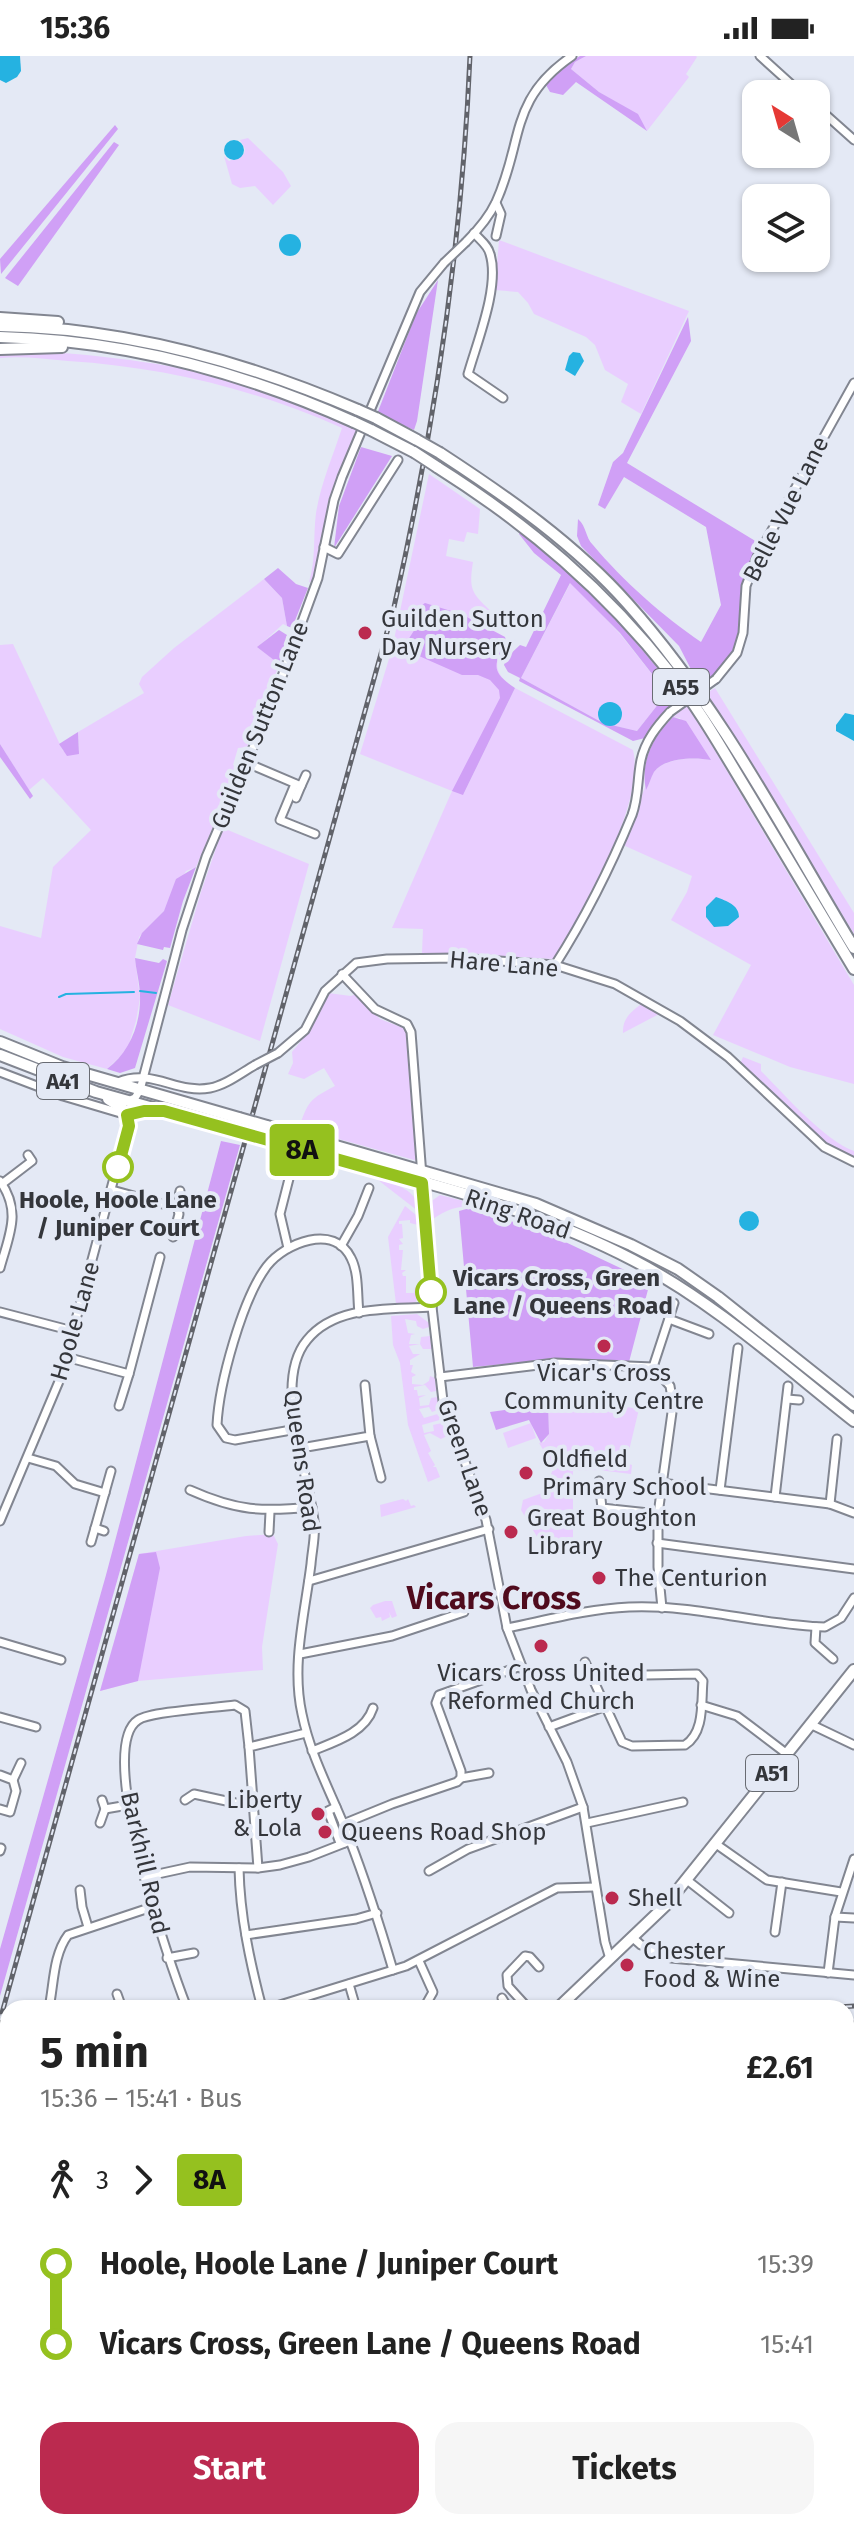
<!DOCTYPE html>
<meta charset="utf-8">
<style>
body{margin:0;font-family:"Fira Sans",sans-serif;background:#f6f6f6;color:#222;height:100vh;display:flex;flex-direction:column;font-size:30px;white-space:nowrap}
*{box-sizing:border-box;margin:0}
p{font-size:26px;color:#767676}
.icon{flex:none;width:44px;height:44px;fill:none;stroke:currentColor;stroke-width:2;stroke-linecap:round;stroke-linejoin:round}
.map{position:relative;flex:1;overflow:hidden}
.details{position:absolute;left:0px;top:1944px;width:854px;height:530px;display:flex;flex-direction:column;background:#fff;border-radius:24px 24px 0 0;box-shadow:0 2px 6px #0004}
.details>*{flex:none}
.badge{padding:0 16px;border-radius:6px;font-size:28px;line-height:52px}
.needle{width:52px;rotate:323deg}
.fabs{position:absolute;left:742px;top:24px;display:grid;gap:16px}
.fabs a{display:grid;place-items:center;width:88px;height:88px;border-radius:16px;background:#fff;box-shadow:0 2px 6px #0004;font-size:40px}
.map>.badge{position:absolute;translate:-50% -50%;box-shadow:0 0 0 4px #fff}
.legs{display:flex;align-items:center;gap:12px;height:88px;padding:0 40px;font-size:26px}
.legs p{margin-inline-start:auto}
.overview{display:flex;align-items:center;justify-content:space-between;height:136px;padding:0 40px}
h1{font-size:44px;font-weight:700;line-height:60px}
.primary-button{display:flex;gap:16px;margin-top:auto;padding:16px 40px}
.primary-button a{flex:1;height:92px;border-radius:24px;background:#bb2a4f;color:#fff;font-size:32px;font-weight:700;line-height:92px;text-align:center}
.primary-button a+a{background:#f6f6f6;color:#222}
ul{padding:0 40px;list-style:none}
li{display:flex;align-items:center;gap:28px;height:80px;font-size:30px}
li i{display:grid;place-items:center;width:12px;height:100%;margin:0 10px;background:currentColor}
li i::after{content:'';width:20px;height:20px;margin:-10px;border:6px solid;border-radius:50%;background:#fff}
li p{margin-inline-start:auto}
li:first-child i{background:linear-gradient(#0000 50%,currentColor 0)}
li:last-child i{background:linear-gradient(currentColor 50%,#0000 0)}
.status{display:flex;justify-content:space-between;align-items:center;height:56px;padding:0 40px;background:#fff;direction:ltr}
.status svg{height:22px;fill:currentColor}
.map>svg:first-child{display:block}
.green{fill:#e9ceff}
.forest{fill:#d0a0f6;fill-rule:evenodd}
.water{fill:#25b2e1}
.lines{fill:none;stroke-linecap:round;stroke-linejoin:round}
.stream{stroke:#25b2e1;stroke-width:2}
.minor-casing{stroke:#828691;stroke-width:11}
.highway-casing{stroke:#828691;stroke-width:14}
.minor{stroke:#fff;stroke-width:7}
.highway{stroke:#fff;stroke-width:10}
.rail-casing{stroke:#61636a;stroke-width:5}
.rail{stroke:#e4e9f5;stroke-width:2;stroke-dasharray:6;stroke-linecap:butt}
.minor-bridge-casing{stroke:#828691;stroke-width:11;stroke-linecap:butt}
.highway-bridge-casing{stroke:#828691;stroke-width:14;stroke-linecap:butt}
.minor-bridge{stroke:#fff;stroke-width:7}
.highway-bridge{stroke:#fff;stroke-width:10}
.line-1-casing{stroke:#fff;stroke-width:18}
.line-1{stroke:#95c11f;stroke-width:12}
.poi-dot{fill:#bb2a4f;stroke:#e4e9f5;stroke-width:3}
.stop-1-dot{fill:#fff;stroke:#95c11f;stroke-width:4}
.labels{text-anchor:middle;stroke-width:8;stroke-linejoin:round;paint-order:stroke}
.shield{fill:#e4e9f5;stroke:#696c73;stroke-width:2}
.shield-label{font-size:22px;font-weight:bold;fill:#34363b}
.street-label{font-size:24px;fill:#34363b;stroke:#e4e9f5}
.poi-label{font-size:24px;fill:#34363b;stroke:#e4e9f5;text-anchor:start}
.stop-label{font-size:24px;font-weight:bold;fill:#34363b;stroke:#e4e9f5}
.district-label{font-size:32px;font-weight:bold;fill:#500b1d;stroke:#e4e9f5}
</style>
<div class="status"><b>15:36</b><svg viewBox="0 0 49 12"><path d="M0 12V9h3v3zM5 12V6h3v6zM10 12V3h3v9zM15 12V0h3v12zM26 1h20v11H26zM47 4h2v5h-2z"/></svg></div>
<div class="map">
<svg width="854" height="2473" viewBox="0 0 854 2473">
<rect width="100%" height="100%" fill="#e4e9f5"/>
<!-- green -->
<g class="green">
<path d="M586 0H696L697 1 686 18 689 21 647 75 637 58 599 36 571 13 575 6Z"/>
<path d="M248 82 283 116 291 130 273 149 255 130 240 132 232 128 224 100 229 105 244 98 245 93 240 84Z"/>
<path d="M499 184 689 255 641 358 621 346 628 328 605 314 595 289 586 281 534 258 528 247 518 236 495 234Z"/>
<path d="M53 296C158 305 266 320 358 375L337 424 314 525 309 526C316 503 313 480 316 457 321 427 333 400 342 372 255 333 163 311 68 305 45 303 23 300 0 302V297Z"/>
<path d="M429 418 480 453 478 478 467 476 464 486 449 483 446 500 473 506C468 536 473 538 494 558L489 572 505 581 506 586C497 603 491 613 508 627L463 739 515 632 633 694C646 747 582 856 555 903L422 897 423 873 392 872 452 735 360 698 392 593Z"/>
<path d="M264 523 282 542 287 570 283 568 258 591 279 608 259 667 247 691 238 692 233 709 238 713 196 811 186 815 164 855 139 881 135 902 140 942 136 965 127 994 107 1013 63 1001 0 973V870L41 882 53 811 91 774 43 722 29 734 0 688V589L13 588 63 695H79L78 676 144 637 139 628 142 621 174 592Z"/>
<path d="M571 526 620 578 667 637 637 675 603 667 521 622Z"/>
<path d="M715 632 854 857V878L707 637Z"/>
<path d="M688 649 854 929V1028L790 1011 713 979 751 909 671 864 687 836 692 820 623 789 645 731 646 733C649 728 651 721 654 716 664 702 694 701 710 704L680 662 673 661Z"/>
<path d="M223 772 309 808 260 985 168 949 201 836Z"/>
<path d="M328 937 351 940 356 938 380 963 406 973 418 1105 299 1072C308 1045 310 1043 335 1030L324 1012 304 1023 288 1018 293 1007 292 996 311 973Z"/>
<path d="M644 946 661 957 623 977C622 962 632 955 644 946Z"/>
<path d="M743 1001 761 1008V1015C784 1038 825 1085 854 1095V1102C809 1083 775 1040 740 1008Z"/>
<path d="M378 1124C400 1129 413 1133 422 1155H418Z"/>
<path d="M440 1139 479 1149 478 1152C460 1147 443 1155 429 1166V1147Z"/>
<path d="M405 1150 421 1163 422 1170 410 1167V1164L399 1165V1168H402L403 1182 399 1183 403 1188 399 1189V1194H403L401 1214H406L402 1217 403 1220H406V1237H414L415 1231 426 1229 427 1236H422L415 1247 396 1248 388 1181Z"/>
<path d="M417 1258 429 1267V1271L423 1273 417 1270 416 1265 405 1263 408 1277 415 1278 411 1279 409 1288H420L421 1281 430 1280 432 1293H423L420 1288 409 1290 413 1298H420L410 1304V1309H413L411 1316 416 1319 412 1321V1328L423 1329 429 1325 430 1320 435 1322 436 1335 431 1336 425 1329 414 1331V1334H417L418 1340 426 1339 419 1342 420 1350 429 1349 431 1342 437 1341 440 1353 432 1356 429 1351 419 1353 424 1362 441 1357 443 1363 422 1369 424 1377 434 1375 433 1369 442 1367 447 1380 441 1383 430 1377 424 1379 431 1395 428 1397 435 1409 433 1411H436L440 1421 428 1426 408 1369 400 1307 393 1289 391 1260Z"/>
<path d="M595 1346 639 1353 626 1407 632 1409 631 1418 598 1414 573 1415V1483L539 1484 521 1454 523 1444 556 1432 551 1418 554 1411 539 1387 544 1386 549 1378 548 1350Z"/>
<path d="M531 1367 536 1382 508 1392 503 1377Z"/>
<path d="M403 1443 406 1445 408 1443 411 1450 414 1449 416 1451 381 1461 380 1449Z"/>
<path d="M273 1478 278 1488 262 1591 263 1614 138 1625 100 1635 139 1498 246 1480Z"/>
<path d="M385 1545H392L397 1560 392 1562 389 1556 390 1561 382 1565 381 1561 376 1562 370 1552 373 1549Z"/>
<path d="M705 2466H750L733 2473H707Z"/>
</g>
<!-- forest -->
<g class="forest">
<path d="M580 0H586L575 6 571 13 599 36 638 58 647 75 576 26 563 39 550 36 546 29 563 10Z"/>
<path d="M115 69 118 73 1 218 0 203Z"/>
<path d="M114 86 119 89 18 230 5 222Z"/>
<path d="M438 224 417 365 414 374 377 358 416 258Z"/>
<path d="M688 261 691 285 627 407 757 486C755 503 745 517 743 534 737 579 746 597 704 627L697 625 679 590 581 490 577 480 578 463C587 471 585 481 593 489 623 525 663 560 701 586L721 549 706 471 624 421 605 453 598 449 613 406 623 397Z"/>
<path d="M361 391 392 400 334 492 339 450Z"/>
<path d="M521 474C583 523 633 580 681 642L666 654 645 682 633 685 519 625 520 622 508 616 504 609 506 602 520 589 526 591 561 519 534 497 519 478ZM570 527 620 577 667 637 637 675 603 667 521 622Z"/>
<path d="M278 512 296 528 308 532 292 572 287 570 282 542 264 523Z"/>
<path d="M425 547 461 558 505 581 506 586C493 610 491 616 515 632L463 739 452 735 500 642 499 634 490 624 478 619H462L419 600 408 602V584L415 573 419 551Z"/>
<path d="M279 574 287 579 279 608 257 591Z"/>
<path d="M673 661 686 665 711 704C695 701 665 701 654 716 651 721 649 729 646 734 640 705 653 681 673 661Z"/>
<path d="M78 676 79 698 67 700 59 688Z"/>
<path d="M0 688 33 740 30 743 0 701Z"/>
<path d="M196 811 183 845 170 892 164 891 163 894 137 888 142 877 164 855 176 823Z"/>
<path d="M135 902 159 907 163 903 167 905 135 1012 120 1017 107 1013C129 997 141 968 140 940 140 927 136 915 135 902Z"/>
<path d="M221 1085 240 1089 0 1940V1893L106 1519Z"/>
<path d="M470 1152 542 1175 650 1226 629 1306 555 1303 473 1311 459 1155Z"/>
<path d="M548 1348 549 1378 541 1387 529 1364 496 1374 490 1356Z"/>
<path d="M156 1496 160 1512 138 1625 100 1635 139 1498Z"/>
</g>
<!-- water -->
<g class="water">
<path d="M0 0H20L21 15 17 21 6 27 0 24Z"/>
<circle cx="234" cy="94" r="10"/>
<circle cx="290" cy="189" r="11"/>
<path d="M573 296 580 297 584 305 575 320 565 314 569 300Z"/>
<circle cx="610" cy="658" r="12"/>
<path d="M845 657 854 659V685L836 675V669Z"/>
<path d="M716 841C727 845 739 849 739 861L728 870 714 871 706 861V851Z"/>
<circle cx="749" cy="1165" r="10"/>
</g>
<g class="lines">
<!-- stream -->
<g class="stream">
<path d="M140 935 156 937"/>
<path d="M59 941 66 938 134 936"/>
</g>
<defs>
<g id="minor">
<path d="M760 0 802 38"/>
<path d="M816 50 854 84"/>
<path d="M496 147 501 158 496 180"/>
<path d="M474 177C480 184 488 189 490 198 500 230 477 286 468 318L503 342"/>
<path d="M466 186C477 175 489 161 496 146 524 85 508 44 572 0"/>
<path d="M324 491 338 498 398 404"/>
<path d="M716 623 737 597 743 577 746 530 757 501 854 327"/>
<path d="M247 707 301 730 296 742"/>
<path d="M295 728 280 764 315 778"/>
<path d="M301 730 306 719"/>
<path d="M555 909C585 862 611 810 632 759 639 740 637 723 641 704 645 685 657 670 670 656"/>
<path d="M342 918 375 953 407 968 411 976 432 1251 443 1345 486 1464 507 1572 531 1634 567 1706 583 1751 605 1886 610 1903"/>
<path d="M278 997 305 974 325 935 356 907 387 903 457 902 555 909 615 928 680 965 728 1001 824 1091 854 1106"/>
<path d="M0 1016 63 1040 127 1059 129 1066 60 1323 0 1465"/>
<path d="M118 1026C153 1012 176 1038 210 1032 226 1029 241 1017 255 1009"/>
<path d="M129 1045 135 1042 140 1034 182 874 206 801 273 645 318 522 334 444 342 421 420 236 444 207"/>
<path d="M0 1125C22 1156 9 1179 0 1212"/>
<path d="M2 1128 32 1105 28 1099"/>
<path d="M112 1134 170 1150H177L179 1158 173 1181"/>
<path d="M177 1150 180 1135"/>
<path d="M341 1190 358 1160 369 1132"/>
<path d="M288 1192 280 1158 292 1111"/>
<path d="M0 1256 73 1275"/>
<path d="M669 1263 709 1278"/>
<path d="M66 1301 129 1318 119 1350"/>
<path d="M653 1311 674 1247"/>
<path d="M129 1318 160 1201"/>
<path d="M440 1321 555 1307 653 1311 670 1330 673 1349 658 1458V1511L662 1552"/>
<path d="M787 1343 799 1344"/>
<path d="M297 1373 235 1384 226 1382 217 1369C219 1328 242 1243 267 1210 285 1187 334 1167 351 1202 359 1217 357 1240 359 1257"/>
<path d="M370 1380 381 1422"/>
<path d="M301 1392 370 1380 365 1329"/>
<path d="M28 1402 56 1410 75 1428 105 1437"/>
<path d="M599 1425 602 1452 658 1458"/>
<path d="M661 1427 830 1448 854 1457"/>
<path d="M190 1434C237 1455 262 1456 312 1451"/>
<path d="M720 1434 738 1292"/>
<path d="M775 1441 788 1330"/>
<path d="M830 1448 837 1383"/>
<path d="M95 1472 111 1415"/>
<path d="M269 1476 270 1456"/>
<path d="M91 1486 95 1472 104 1475"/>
<path d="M657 1487 854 1513"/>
<path d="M309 1525 489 1473"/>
<path d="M816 1571 815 1587 833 1603"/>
<path d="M507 1572C547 1564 587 1553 629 1551 695 1548 760 1569 825 1571L841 1562 854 1542"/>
<path d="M0 1586 61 1604"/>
<path d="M300 1598 392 1580 464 1556"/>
<path d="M585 1606 622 1686 632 1690 685 1689C705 1676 701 1646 703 1625L697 1618 594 1620"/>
<path d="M701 1649 737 1660 787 1698"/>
<path d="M0 1661 36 1671"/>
<path d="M810 1668 854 1689"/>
<path d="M549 1671 606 1650"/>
<path d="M312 1695C334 1686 365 1677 373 1652"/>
<path d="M0 1719 13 1724 16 1735 10 1756 0 1753"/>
<path d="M461 1722 489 1717"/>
<path d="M13 1724 21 1707"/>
<path d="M102 1744 105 1753 128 1749"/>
<path d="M185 1744 194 1738 254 1751"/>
<path d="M336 1751 328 1755 340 1787H344"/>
<path d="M100 1767 105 1753"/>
<path d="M587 1767 683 1746"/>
<path d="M343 1768 392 1748 457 1726 461 1722V1715L436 1647 439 1639 521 1610"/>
<path d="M716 1788 767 1824 841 1836"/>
<path d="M0 1795 1 1792"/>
<path d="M239 1812C240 1860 250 1906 262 1952"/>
<path d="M258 1812 249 1691 306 1677"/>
<path d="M429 1815 468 1793 583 1751"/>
<path d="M144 1821 190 1811 258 1812 280 1809 309 1801 350 1785"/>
<path d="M687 1824 729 1857"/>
<path d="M80 1834 82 1851 88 1871"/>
<path d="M835 1861 854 1862"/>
<path d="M775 1876 782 1826"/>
<path d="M246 1879 356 1863 377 1857"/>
<path d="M633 1882 641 1889 671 1902 854 1919"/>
<path d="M167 1902 194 1897"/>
<path d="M419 1905 433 1936 424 1952"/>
<path d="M393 1914C380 1870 366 1826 349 1782 333 1740 311 1702 302 1658 291 1609 305 1557 311 1508 312 1494 316 1479 314 1465 308 1415 272 1326 307 1284 336 1248 391 1254 432 1251"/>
<path d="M828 1917 835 1861 854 1803"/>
<path d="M349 1928 356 1952"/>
<path d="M117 1938 122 1952"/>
<path d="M502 1942 508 1952"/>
<path d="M49 1952C54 1928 53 1899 68 1879L152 1851"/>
<path d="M187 1952C170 1909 94 1692 138 1664 152 1655 215 1652 235 1649L245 1655 249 1691"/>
<path d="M270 1952 406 1910 557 1832 595 1831"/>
<path d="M528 1952 508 1930 507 1919 525 1900 530 1901 539 1911"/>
<path d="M846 1970H854"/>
<path d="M846 2047 854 2046"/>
<path d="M846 2115 854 2110"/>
<path d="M0 2123 8 2120"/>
<path d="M846 2336 851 2335"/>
<path d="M846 2391 854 2388"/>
<path d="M0 2433 8 2444"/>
<path d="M846 2448 854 2461"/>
<path d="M23 2466 27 2473"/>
<path d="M614 2466 617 2473"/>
<path d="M677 2466 680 2473"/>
<path d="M789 2466 792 2473"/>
<path d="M208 2473 209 2466"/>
</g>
<g id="highway">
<path d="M0 262 58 266"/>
<path d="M0 270C124 272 244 305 358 354"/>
<path d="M0 281C122 284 243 316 354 366"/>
<path d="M0 293 62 291"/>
<path d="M376 362 417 384"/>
<path d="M371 374 414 396"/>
<path d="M440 397C506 440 575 488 628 548 720 651 783 774 854 892"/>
<path d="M437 411C529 469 605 534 672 619 701 655 724 697 748 736 783 795 819 854 854 913"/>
<path d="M0 986 62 1011 239 1062"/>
<path d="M0 999 96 1036 236 1075"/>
<path d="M108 1043 122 1052 127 1059 153 1055"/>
<path d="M267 1070 536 1148 631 1189 678 1213 718 1241 854 1349"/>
<path d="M263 1083C387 1117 518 1144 633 1204 714 1246 783 1309 854 1365"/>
<path d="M558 1952 665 1850 854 1614"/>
<path d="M846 2268 854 2266"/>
<path d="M156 2466 159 2473"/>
<path d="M72 2473 82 2466"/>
<path d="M326 2473 360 2466"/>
</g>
</defs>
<!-- minor casing -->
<use href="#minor" class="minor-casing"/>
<!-- highway casing -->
<use href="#highway" class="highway-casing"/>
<!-- minor -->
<use href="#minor" class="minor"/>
<!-- highway -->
<use href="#highway" class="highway"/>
<defs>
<g id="rail">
<path d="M822 1952 854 1950"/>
<path d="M0 1964 394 551C435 370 462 186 470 0"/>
<path d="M0 2217 8 2214"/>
</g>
</defs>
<!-- rail casing -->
<use href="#rail" class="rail-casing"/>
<!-- rail -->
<use href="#rail" class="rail"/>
<defs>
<g id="minor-bridge">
<path d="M444 207 466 186"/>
<path d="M670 656 716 623"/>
<path d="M255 1009 278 997"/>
</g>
<g id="highway-bridge">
<path d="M358 354 376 362"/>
<path d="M354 366 371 374"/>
<path d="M417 384 440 397"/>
<path d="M414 396 437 411"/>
<path d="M239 1062 267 1070"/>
<path d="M236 1075 263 1083"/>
</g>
</defs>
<!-- minor-bridge casing -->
<use href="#minor-bridge" class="minor-bridge-casing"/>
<!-- highway-bridge casing -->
<use href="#highway-bridge" class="highway-bridge-casing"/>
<!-- minor-bridge -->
<use href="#minor-bridge" class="minor-bridge"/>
<!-- highway-bridge -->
<use href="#highway-bridge" class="highway-bridge"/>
</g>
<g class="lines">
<defs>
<path id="line-1" d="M118 1111 129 1070 127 1059 144 1055H164L422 1127 431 1236"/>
</defs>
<!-- line-1 casing -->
<use href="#line-1" class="line-1-casing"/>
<!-- line-1 -->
<use href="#line-1" class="line-1"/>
</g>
<!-- markers -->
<g class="poi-dot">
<circle cx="365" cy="577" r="8"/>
<circle cx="604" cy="1290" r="8"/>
<circle cx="526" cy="1417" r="8"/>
<circle cx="511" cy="1476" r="8"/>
<circle cx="599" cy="1522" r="8"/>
<circle cx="541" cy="1590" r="8"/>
<circle cx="318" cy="1758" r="8"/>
<circle cx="325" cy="1776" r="8"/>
<circle cx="612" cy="1842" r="8"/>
<circle cx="627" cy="1909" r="8"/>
</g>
<g class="stop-1-dot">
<circle cx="118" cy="1111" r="14"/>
<circle cx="431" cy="1236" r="14"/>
</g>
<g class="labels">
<!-- shield labels -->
<g class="shield">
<rect x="653" y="613" width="56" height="36" rx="6"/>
<rect x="37" y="1007" width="52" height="36" rx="6"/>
<rect x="746" y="1699" width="52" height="36" rx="6"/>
</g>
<g class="shield-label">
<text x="681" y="639">A55</text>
<text x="63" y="1033">A41</text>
<text x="772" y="1725">A51</text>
</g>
<!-- street labels -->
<g class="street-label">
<text transform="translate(786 453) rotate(-63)" y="8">Belle Vue Lane</text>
<text transform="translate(260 669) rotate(-68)" y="8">Guilden Sutton Lane</text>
<text transform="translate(504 908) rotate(5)" y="8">Hare Lane</text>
<text transform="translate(518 1158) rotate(19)" y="8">Ring Road</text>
<text transform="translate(75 1265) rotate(-74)" y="8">Hoole Lane</text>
<text transform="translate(465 1402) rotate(71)" y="8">Green Lane</text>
<text transform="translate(302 1405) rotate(82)" y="8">Queens Road</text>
<text transform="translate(145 1807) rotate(77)" y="8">Barkhill Road</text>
</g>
<!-- poi labels -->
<g class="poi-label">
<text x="381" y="571">Guilden Sutton<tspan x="381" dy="28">Day Nursery</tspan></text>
<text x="604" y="1325" text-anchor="middle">Vicar's Cross<tspan x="604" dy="28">Community Centre</tspan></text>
<text x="542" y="1411">Oldfield<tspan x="542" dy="28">Primary School</tspan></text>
<text x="527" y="1470">Great Boughton<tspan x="527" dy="28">Library</tspan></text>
<text x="615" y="1530">The Centurion</text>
<text x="541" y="1625" text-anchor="middle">Vicars Cross United<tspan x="541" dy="28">Reformed Church</tspan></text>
<text x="302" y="1752" text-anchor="end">Liberty<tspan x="302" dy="28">&amp; Lola</tspan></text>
<text x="341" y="1784">Queens Road Shop</text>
<text x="628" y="1850">Shell</text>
<text x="643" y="1903">Chester<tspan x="643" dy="28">Food &amp; Wine</tspan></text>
</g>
<!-- stop labels -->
<g class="stop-label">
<text x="118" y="1152">Hoole, Hoole Lane<tspan x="118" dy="28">/ Juniper Court</tspan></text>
<text x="453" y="1230" text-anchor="start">Vicars Cross, Green<tspan x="453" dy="28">Lane / Queens Road</tspan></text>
</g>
<!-- district labels -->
<g class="district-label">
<text x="494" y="1553">Vicars Cross</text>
</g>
</g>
</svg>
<div class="fabs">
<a><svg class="needle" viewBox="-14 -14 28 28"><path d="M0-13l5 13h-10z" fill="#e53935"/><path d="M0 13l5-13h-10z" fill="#767676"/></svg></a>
<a><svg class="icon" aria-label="layers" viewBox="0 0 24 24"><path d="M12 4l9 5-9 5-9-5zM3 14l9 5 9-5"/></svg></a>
</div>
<b class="badge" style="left:302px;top:1094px;background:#95c11f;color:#111">8A</b>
<section class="details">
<div class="overview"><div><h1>5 min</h1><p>15:36 – 15:41 · Bus</p></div><b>£2.61</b></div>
<div class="legs"><svg class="icon" aria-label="walk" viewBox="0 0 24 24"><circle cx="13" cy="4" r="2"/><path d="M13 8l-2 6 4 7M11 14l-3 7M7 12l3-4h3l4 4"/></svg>3<svg class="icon" aria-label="forward" viewBox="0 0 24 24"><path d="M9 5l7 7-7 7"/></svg><b class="badge" style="background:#95c11f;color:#111">8A</b></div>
<ul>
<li><i style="color:#95c11f"></i><b>Hoole, Hoole Lane / Juniper Court</b><p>15:39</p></li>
<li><i style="color:#95c11f"></i><b>Vicars Cross, Green Lane / Queens Road</b><p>15:41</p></li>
</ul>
<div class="primary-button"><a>Start</a><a>Tickets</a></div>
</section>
</div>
